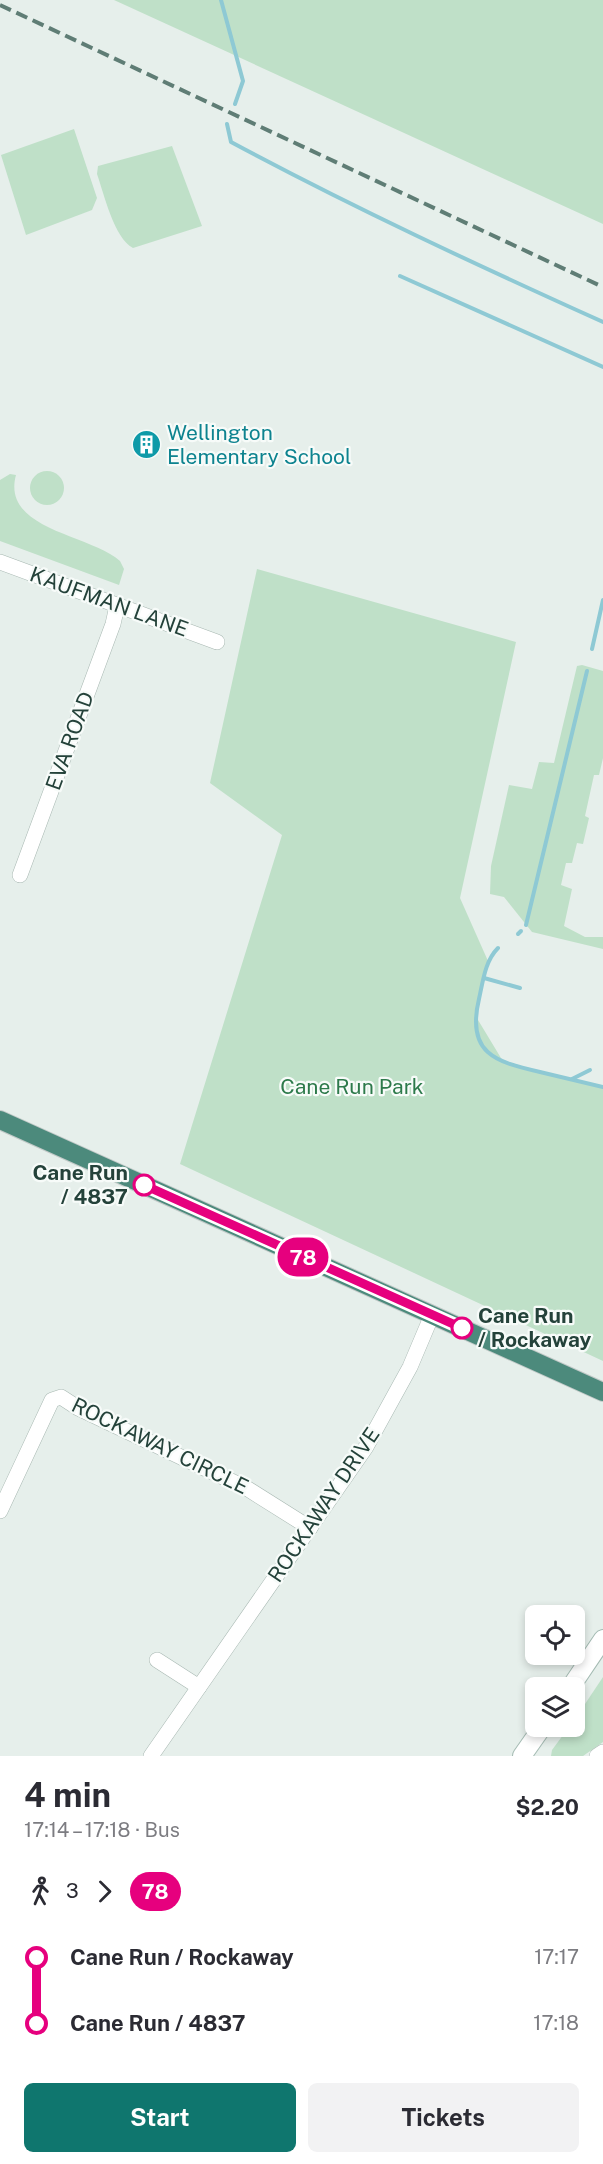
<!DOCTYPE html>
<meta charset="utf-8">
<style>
body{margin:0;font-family:"Public Sans",sans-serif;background:#f2f2f3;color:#2b2b33;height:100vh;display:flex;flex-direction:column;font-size:22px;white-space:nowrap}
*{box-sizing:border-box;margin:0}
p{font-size:20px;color:#7c7c81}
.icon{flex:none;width:33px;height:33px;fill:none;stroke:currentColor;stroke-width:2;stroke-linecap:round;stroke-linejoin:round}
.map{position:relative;height:1756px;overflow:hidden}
.details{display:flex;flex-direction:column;background:#fff;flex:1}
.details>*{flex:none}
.badge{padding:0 12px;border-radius:20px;font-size:21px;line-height:39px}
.tools{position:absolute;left:525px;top:1605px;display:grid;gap:12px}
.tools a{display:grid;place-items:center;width:60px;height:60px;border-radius:9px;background:#fff;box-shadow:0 3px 9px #0003;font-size:30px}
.map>.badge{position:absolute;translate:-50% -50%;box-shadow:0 0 0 3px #fff}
.legs{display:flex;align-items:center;gap:9px;height:66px;padding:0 24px;font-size:20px}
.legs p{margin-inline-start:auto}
.overview{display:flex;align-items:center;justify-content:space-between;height:102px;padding:0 24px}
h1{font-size:33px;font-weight:700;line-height:45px}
.action{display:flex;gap:12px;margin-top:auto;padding:12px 24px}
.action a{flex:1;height:69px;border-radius:9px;background:#0f766e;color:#fff;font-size:24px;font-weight:700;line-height:69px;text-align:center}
.action a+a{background:#f2f2f3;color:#2b2b33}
ul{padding:0 24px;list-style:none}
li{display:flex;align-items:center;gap:21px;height:66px;font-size:22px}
li i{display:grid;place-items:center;width:9px;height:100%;margin:0 8px;background:currentColor}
li i::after{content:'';width:15px;height:15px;margin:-8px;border:4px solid;border-radius:50%;background:#fff}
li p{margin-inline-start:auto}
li:first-child i{background:linear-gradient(#0000 50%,currentColor 0)}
li:last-child i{background:linear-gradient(currentColor 50%,#0000 0)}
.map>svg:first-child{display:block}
.green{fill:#bfe0c8}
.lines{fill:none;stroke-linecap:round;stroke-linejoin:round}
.stream{stroke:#8ec9d4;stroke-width:4}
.minor-casing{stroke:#a8b8b2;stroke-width:16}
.secondary-casing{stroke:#a4bbb3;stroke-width:20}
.trunk-casing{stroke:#c2cac8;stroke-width:20}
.minor{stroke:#fff;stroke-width:15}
.secondary{stroke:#fff;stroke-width:18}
.trunk{stroke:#4c8a7c;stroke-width:18}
.rail{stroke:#5f7d75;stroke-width:4;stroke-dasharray:12 6;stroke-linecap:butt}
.line-1-casing{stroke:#fff;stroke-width:14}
.line-1{stroke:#e6007e;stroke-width:9}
.stop-1-dot{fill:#fff;stroke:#e6007e;stroke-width:3}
.labels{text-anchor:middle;stroke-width:4.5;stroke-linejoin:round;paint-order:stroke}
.culture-label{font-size:21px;fill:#0d838f;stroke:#f7fbf9;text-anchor:start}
.street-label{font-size:21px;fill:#24423a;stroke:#f7fbf9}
.park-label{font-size:21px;fill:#2d7a4b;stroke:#f7fbf9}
.stop-label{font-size:21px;font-weight:bold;fill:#24423a;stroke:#f7fbf9;text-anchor:end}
</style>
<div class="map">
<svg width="603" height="1756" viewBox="0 0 603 1756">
<rect width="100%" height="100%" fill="#e6efeb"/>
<!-- green -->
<g class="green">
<path d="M114 0H603V224Z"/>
<path d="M74 129 97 198 92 210 26 235 1 155Z"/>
<path d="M172 146 202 226 133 248C114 238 104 194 97 174L98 166Z"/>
<circle cx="47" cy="488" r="17"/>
<path d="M10 474 16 475C1 530 90 534 120 561L124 569 119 585 0 541V480Z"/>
<path d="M257 569 516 642 460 898 488 961 475 1015 504 1063 603 1087V1361L180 1164 282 835 210 783Z"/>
<path d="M582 665 603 671V758L599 775H594L585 816 589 818 583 844 577 843 572 863H566L561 885 572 889 564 926 585 937H603V949L532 932 504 897 490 894 491 866 509 785 532 789 539 762 554 763 577 666Z"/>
<path d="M603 1677V1742L583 1756H551L552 1750 569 1727 574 1726 575 1719Z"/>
</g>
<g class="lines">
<!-- stream -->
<g class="stream">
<path d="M221 0 243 81 235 104"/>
<path d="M227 124 231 142C352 207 477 265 603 322"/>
<path d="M400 276 603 367"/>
<path d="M592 649 603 600"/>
<path d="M526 925 587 671"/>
<path d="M518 934 521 931"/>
<path d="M498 948C485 961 483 981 479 999 466 1053 495 1062 540 1072 561 1077 582 1082 603 1087"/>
<path d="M484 978 520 988"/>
<path d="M572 1079 590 1070"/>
</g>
<defs>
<g id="minor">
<path d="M0 562 217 642"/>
<path d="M20 875 113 624 117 606"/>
<path d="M0 1511 52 1400 61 1397 78 1408 248 1489 310 1528"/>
<path d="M157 1660 199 1687"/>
<path d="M151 1756 366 1447 410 1367 432 1315"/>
<path d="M597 1756 603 1752"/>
</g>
<g id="secondary">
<path d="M570 1688 603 1639"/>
<path d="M522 1756 543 1726"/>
</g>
<path id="trunk" d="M0 1120 603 1392"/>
</defs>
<!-- minor casing -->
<use href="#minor" class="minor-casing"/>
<!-- secondary casing -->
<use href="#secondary" class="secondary-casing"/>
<!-- trunk casing -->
<use href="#trunk" class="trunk-casing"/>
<!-- minor -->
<use href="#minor" class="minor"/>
<!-- secondary -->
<use href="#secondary" class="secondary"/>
<!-- trunk -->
<use href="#trunk" class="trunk"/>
<!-- rail -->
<path class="rail" d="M0 5 603 287"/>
</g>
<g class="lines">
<defs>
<path id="line-1" d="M144 1185 462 1328"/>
</defs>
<!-- line-1 casing -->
<use href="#line-1" class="line-1-casing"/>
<!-- line-1 -->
<use href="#line-1" class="line-1"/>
</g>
<!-- icons -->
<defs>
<symbol id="building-disc" viewBox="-11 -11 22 22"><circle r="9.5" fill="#0f9aa8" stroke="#f7fbf9"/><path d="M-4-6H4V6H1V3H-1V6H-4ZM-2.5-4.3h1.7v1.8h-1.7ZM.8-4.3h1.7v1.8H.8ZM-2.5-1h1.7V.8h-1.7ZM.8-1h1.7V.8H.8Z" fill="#fff"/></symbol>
</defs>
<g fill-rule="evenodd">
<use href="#building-disc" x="130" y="428" width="33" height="33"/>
</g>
<!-- markers -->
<g class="stop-1-dot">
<circle cx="144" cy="1185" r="10"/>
<circle cx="462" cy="1328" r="10"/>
</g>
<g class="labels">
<!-- culture labels -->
<g class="culture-label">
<text x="167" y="440">Wellington<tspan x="167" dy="24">Elementary School</tspan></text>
</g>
<!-- street labels -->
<g class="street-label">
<text transform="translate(109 602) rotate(20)" y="7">KAUFMAN LANE</text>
<text transform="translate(70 741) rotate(-70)" y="7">EVA ROAD</text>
<text transform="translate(160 1446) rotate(26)" y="7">ROCKAWAY CIRCLE</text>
<text transform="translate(324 1505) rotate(-56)" y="7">ROCKAWAY DRIVE</text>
</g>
<!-- park labels -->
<g class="park-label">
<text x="352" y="1094">Cane Run Park</text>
</g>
<!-- stop labels -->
<g class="stop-label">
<text x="128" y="1180">Cane Run<tspan x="128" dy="24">/ 4837</tspan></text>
<text x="478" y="1323" text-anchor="start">Cane Run<tspan x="478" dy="24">/ Rockaway</tspan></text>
</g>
</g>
</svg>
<div class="tools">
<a><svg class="icon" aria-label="locate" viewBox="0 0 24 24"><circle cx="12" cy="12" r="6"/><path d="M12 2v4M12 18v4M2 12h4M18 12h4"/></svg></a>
<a><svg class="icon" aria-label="layers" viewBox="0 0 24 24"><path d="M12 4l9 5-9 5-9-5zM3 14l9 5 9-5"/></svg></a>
</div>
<b class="badge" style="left:303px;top:1257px;background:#e6007e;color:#fff">78</b>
</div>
<section class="details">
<div class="overview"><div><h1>4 min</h1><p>17:14 – 17:18 · Bus</p></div><b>$2.20</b></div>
<div class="legs"><svg class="icon" aria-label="walk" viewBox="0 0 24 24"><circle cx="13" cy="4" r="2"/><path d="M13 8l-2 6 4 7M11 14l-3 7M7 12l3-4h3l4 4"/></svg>3<svg class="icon" aria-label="forward" viewBox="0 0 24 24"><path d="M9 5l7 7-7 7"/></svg><b class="badge" style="background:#e6007e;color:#fff">78</b></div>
<ul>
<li><i style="color:#e6007e"></i><b>Cane Run / Rockaway</b><p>17:17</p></li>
<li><i style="color:#e6007e"></i><b>Cane Run / 4837</b><p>17:18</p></li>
</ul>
<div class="action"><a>Start</a><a>Tickets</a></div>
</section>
